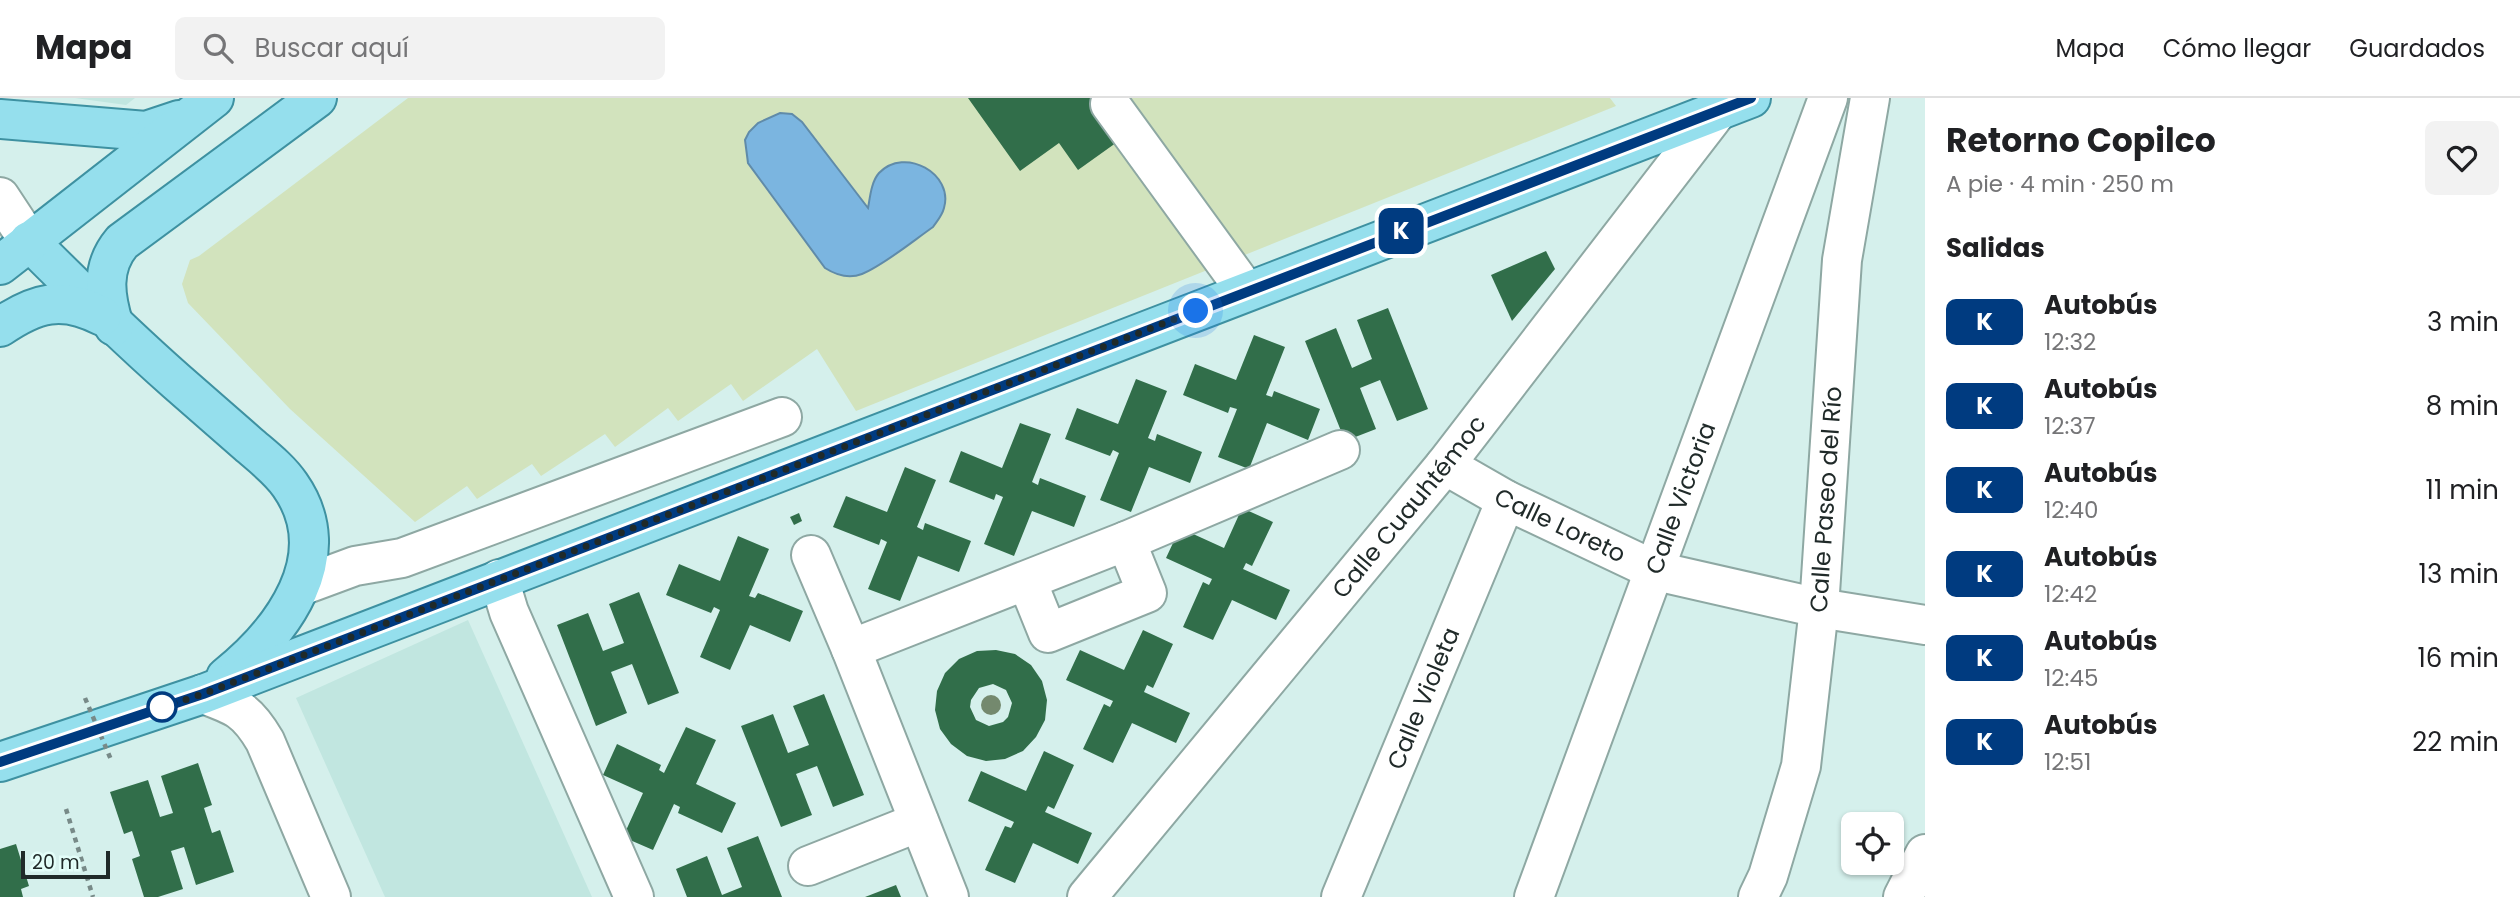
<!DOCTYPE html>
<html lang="es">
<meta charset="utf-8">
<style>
body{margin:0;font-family:Poppins,sans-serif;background:#f2f2f2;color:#202124;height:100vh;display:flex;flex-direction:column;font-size:26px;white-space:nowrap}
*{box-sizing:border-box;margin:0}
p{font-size:23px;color:#757577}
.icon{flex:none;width:38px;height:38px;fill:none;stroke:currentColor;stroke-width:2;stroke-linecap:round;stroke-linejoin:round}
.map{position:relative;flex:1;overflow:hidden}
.details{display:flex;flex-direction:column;background:#fff;width:595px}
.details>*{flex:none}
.badge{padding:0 14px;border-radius:10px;font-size:24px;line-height:46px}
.controls{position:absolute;left:1841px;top:714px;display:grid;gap:14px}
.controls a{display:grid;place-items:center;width:63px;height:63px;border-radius:10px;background:#fff;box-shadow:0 2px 5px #0004;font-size:35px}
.scale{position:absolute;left:21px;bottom:18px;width:89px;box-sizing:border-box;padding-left:7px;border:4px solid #202a29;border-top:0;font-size:19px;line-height:24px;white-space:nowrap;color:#202a29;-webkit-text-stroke:5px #e3fef9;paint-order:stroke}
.you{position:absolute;width:35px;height:35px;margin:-18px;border:5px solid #fff;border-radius:50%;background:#1a73e8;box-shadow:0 0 0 10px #1a73e833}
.map>.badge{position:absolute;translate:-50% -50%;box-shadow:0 0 0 4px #fff}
h2{padding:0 21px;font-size:26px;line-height:63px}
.round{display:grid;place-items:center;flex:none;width:74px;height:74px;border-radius:10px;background:#f2f2f2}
.head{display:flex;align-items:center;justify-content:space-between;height:119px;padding:0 21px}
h1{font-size:33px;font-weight:700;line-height:52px}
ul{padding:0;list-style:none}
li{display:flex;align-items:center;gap:21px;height:84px;padding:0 21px}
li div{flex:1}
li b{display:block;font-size:26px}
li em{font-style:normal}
li .badge{min-width:77px;font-weight:700;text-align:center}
header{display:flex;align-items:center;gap:42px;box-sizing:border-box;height:98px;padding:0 35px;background:#fff;border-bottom:2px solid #e0e0e0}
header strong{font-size:33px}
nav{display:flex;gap:38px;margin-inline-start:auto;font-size:24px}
.search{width:490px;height:63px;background:#f2f2f2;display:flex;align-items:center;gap:18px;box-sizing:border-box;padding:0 24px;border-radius:10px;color:#757577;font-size:26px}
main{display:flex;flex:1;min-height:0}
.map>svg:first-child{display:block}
.built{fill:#c1e6e0}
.green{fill:#d2e3bd}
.water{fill:#7bb5e0;stroke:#608ba9;stroke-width:2}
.building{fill:#316e4a;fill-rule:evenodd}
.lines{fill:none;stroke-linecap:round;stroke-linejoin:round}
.minor-casing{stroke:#8ea8a3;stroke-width:42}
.major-casing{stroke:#3e91a1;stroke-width:42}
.path{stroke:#788a88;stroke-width:4.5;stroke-dasharray:5 5;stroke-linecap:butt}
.minor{stroke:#fff;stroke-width:38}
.major{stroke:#95dfed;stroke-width:38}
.path-bridge{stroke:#788a88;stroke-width:4.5;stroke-dasharray:5 5;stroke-linecap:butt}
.tree{fill:#74896e}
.line-casing{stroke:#fff;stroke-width:16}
.line{stroke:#003b80;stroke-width:10}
.walk{stroke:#202a29;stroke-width:7;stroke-dasharray:0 12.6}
.stop-dot{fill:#fff;stroke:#003b80;stroke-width:3.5}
.labels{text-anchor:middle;stroke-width:7;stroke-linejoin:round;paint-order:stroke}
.street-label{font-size:24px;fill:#202a29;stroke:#e3fef9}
</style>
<header>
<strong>Mapa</strong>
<div class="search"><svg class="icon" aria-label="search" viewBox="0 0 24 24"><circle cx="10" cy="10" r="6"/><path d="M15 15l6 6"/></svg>Buscar aquí</div>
<nav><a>Mapa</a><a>Cómo llegar</a><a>Guardados</a></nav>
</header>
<main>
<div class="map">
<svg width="1925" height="799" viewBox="0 0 1925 799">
<rect width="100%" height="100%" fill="#d5f0ec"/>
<!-- built -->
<g class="built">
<path d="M75 0H135L126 7Z"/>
<path d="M468 522 592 799H385L296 600Z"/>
</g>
<!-- green -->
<path class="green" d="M408 0H1610L1616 8 856 313 817 251 743 303 731 286 678 323 668 310 615 349 605 336 541 378 532 366 477 401 467 388 415 424 290 311 188 205 182 186 190 162 199 158Z"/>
<!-- water -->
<path class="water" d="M780 15 792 16 802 24 868 110C870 100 871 84 879 75 905 48 954 76 944 110 942 118 937 123 933 129 913 143 884 167 862 176 849 181 836 177 825 170L748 65 745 42 749 34 758 25Z"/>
<!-- building -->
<g class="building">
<path d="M968 0H1118L1127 37 1078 72 1059 45 1020 73Z"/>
<path d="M1546 153 1555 171 1512 223 1491 177Z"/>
<path d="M1388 210 1428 311 1397 323 1380 282 1360 290 1376 331 1345 343 1305 243 1336 230 1352 270 1372 261 1357 222Z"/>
<path d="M1254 237 1285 249 1266 297 1272 299 1274 293 1320 311 1308 342 1267 325 1249 371 1218 359 1237 311 1230 309 1228 315 1183 297 1195 266 1236 282Z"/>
<path d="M1136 281 1167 293 1148 340 1155 343 1157 336 1202 354 1190 385 1149 369 1131 414 1100 402 1119 355 1113 352 1110 358 1065 341 1077 310 1118 326Z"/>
<path d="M1020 325 1051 336 1032 384 1038 387 1040 380 1086 398 1074 429 1032 413 1014 458 984 446 1003 399 996 396 994 402 949 384 961 353 1002 370Z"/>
<path d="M905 369 936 382 917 429 923 432 925 425 971 443 959 474 918 458 900 503 868 491 887 444 881 441 879 447 833 429 846 398 887 414Z"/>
<path d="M1242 410 1273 424 1252 468 1246 465 1243 471 1290 492 1276 522 1232 502 1213 542 1183 529 1203 484 1209 487 1212 481 1166 460 1180 430 1224 450Z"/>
<path d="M799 415 802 423 794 427 790 419Z"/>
<path d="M738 438 769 451 749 498 755 500 758 495 803 513 790 544 750 527 730 572 700 559 720 512 714 509 711 515 666 497 679 466 720 483Z"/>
<path d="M639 494 679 595 648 607 632 566 611 574 627 615 596 628 557 527 588 515 603 553 624 545 609 506Z"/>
<path d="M1143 532 1173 546 1153 590 1147 587 1144 594 1190 615 1176 645 1132 625 1113 665 1083 651 1104 606 1110 609 1113 603 1066 582 1080 552 1124 572Z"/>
<path d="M996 552 1015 556 1031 567 1042 583 1047 602 1045 622 1036 639 1023 653 1005 661 986 663 967 658 951 646 940 631 935 612 937 593 945 575 959 561 977 553ZM993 586 1006 592 1012 605 1008 619 1003 624 989 628 976 622 970 609 971 602 979 590Z"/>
<path d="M824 596 864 697 833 709 817 668 796 676 812 717 781 729 741 628 773 616 788 655 809 647 793 608Z"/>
<path d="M686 629 716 642 696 686 736 705 722 735 678 715 680 709 674 706 653 752 623 739 643 695 603 677 617 646 661 667 659 672 664 675Z"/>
<path d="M1044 653 1074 667 1054 711 1048 708 1045 714 1092 735 1078 766 1033 745 1015 785 985 772 1005 728 1011 730 1014 724 968 703 981 673 1026 693Z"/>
<path d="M198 665 212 707 204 710 212 735 220 732 234 774 196 787 184 749 171 753 183 791 158 799H144L132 761 140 758 132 733 124 736 110 694 148 682 160 719 173 715 161 678Z"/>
<path d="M758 738 782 799H687L676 771 707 758 722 797 742 789 727 750Z"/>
<path d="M16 746 29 788 21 791 23 799H0V751Z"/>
<path d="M896 787 901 799H865Z"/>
</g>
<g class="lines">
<defs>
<g id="minor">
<path d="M1110 6 1246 193"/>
<path d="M0 99 29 143"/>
<path id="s1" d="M1445 367 1506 402 1656 473 1819 510 1925 527"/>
<path d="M1126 443 1340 352"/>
<path d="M811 457 851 551 949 799"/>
<path d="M499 481 509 514 634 799"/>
<path d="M301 488 355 468 402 460 782 319"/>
<path d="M851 551 1126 443 1147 495 1048 535 1027 483"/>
<path d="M203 596C236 608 247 612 265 643L331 799"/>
<path d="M808 768 919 724"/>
<path id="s2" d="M1087 799 1445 367 1720 10"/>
<path id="s3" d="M1341 799 1506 402"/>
<path id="s4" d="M1534 799 1828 0"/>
<path id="s5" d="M1758 799 1768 778 1801 668 1819 510 1842 162 1870 0"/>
<path d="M1903 799 1925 756"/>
</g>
<g id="major">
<path d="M0 21 146 33 179 22"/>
<path d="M29 143C77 191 125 238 176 283 200 304 224 325 248 346 263 359 279 371 290 387 340 458 282 534 226 579"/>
<path d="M0 167 214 0"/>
<path d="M114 228C105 199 100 170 122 144L317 0"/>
<path d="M0 229C35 205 62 197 102 218"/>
<path d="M0 664 203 596 1751 0"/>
</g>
</defs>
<!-- minor casing -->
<use href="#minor" class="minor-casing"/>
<!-- major casing -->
<use href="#major" class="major-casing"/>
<!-- path -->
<path class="path" d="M66 711 93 799"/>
<!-- minor -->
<use href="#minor" class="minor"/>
<!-- major -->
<use href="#major" class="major"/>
<!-- path-bridge -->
<path class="path-bridge" d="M85 600 112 664"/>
</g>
<!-- trees -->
<circle class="tree" cx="991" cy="607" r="10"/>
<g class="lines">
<defs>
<path id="line" d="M0 664 203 596 1751 0"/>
</defs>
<!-- line casing -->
<use href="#line" class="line-casing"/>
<!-- line -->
<use href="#line" class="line"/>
<!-- walk -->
<path class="walk" d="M162 609 203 596 1196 213"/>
</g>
<!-- markers -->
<circle class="stop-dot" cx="162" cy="609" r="14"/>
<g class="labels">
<!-- street labels -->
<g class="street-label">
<text dy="8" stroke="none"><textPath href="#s4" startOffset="425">Calle Victoria</textPath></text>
<text dy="8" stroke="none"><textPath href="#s5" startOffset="406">Calle Paseo del Río</textPath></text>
<text dy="8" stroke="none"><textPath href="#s2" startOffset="506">Calle Cuauhtémoc</textPath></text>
<text dy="8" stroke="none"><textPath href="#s1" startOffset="130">Calle Loreto</textPath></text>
<text dy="8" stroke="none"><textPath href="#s3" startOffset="215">Calle Violeta</textPath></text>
</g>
</g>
</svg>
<div class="controls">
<a><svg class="icon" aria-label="locate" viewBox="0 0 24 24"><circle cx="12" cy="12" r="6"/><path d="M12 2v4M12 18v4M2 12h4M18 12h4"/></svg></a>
</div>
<div class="scale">20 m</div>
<div class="you" style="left:1196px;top:213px"></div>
<b class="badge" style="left:1401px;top:133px;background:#003b80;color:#fff">K</b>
</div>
<section class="details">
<div class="head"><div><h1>Retorno Copilco</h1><p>A pie · 4 min · 250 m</p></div><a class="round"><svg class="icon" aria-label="heart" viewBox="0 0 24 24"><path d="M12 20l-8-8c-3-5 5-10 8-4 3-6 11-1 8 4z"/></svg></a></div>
<h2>Salidas</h2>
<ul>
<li><span class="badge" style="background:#003b80;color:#fff">K</span><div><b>Autobús</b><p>12:32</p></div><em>3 min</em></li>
<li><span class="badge" style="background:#003b80;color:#fff">K</span><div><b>Autobús</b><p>12:37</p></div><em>8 min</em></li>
<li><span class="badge" style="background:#003b80;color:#fff">K</span><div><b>Autobús</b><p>12:40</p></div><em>11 min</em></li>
<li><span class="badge" style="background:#003b80;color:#fff">K</span><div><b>Autobús</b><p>12:42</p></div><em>13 min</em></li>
<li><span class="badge" style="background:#003b80;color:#fff">K</span><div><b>Autobús</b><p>12:45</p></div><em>16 min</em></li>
<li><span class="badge" style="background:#003b80;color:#fff">K</span><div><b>Autobús</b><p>12:51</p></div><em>22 min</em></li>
</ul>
</section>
</main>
